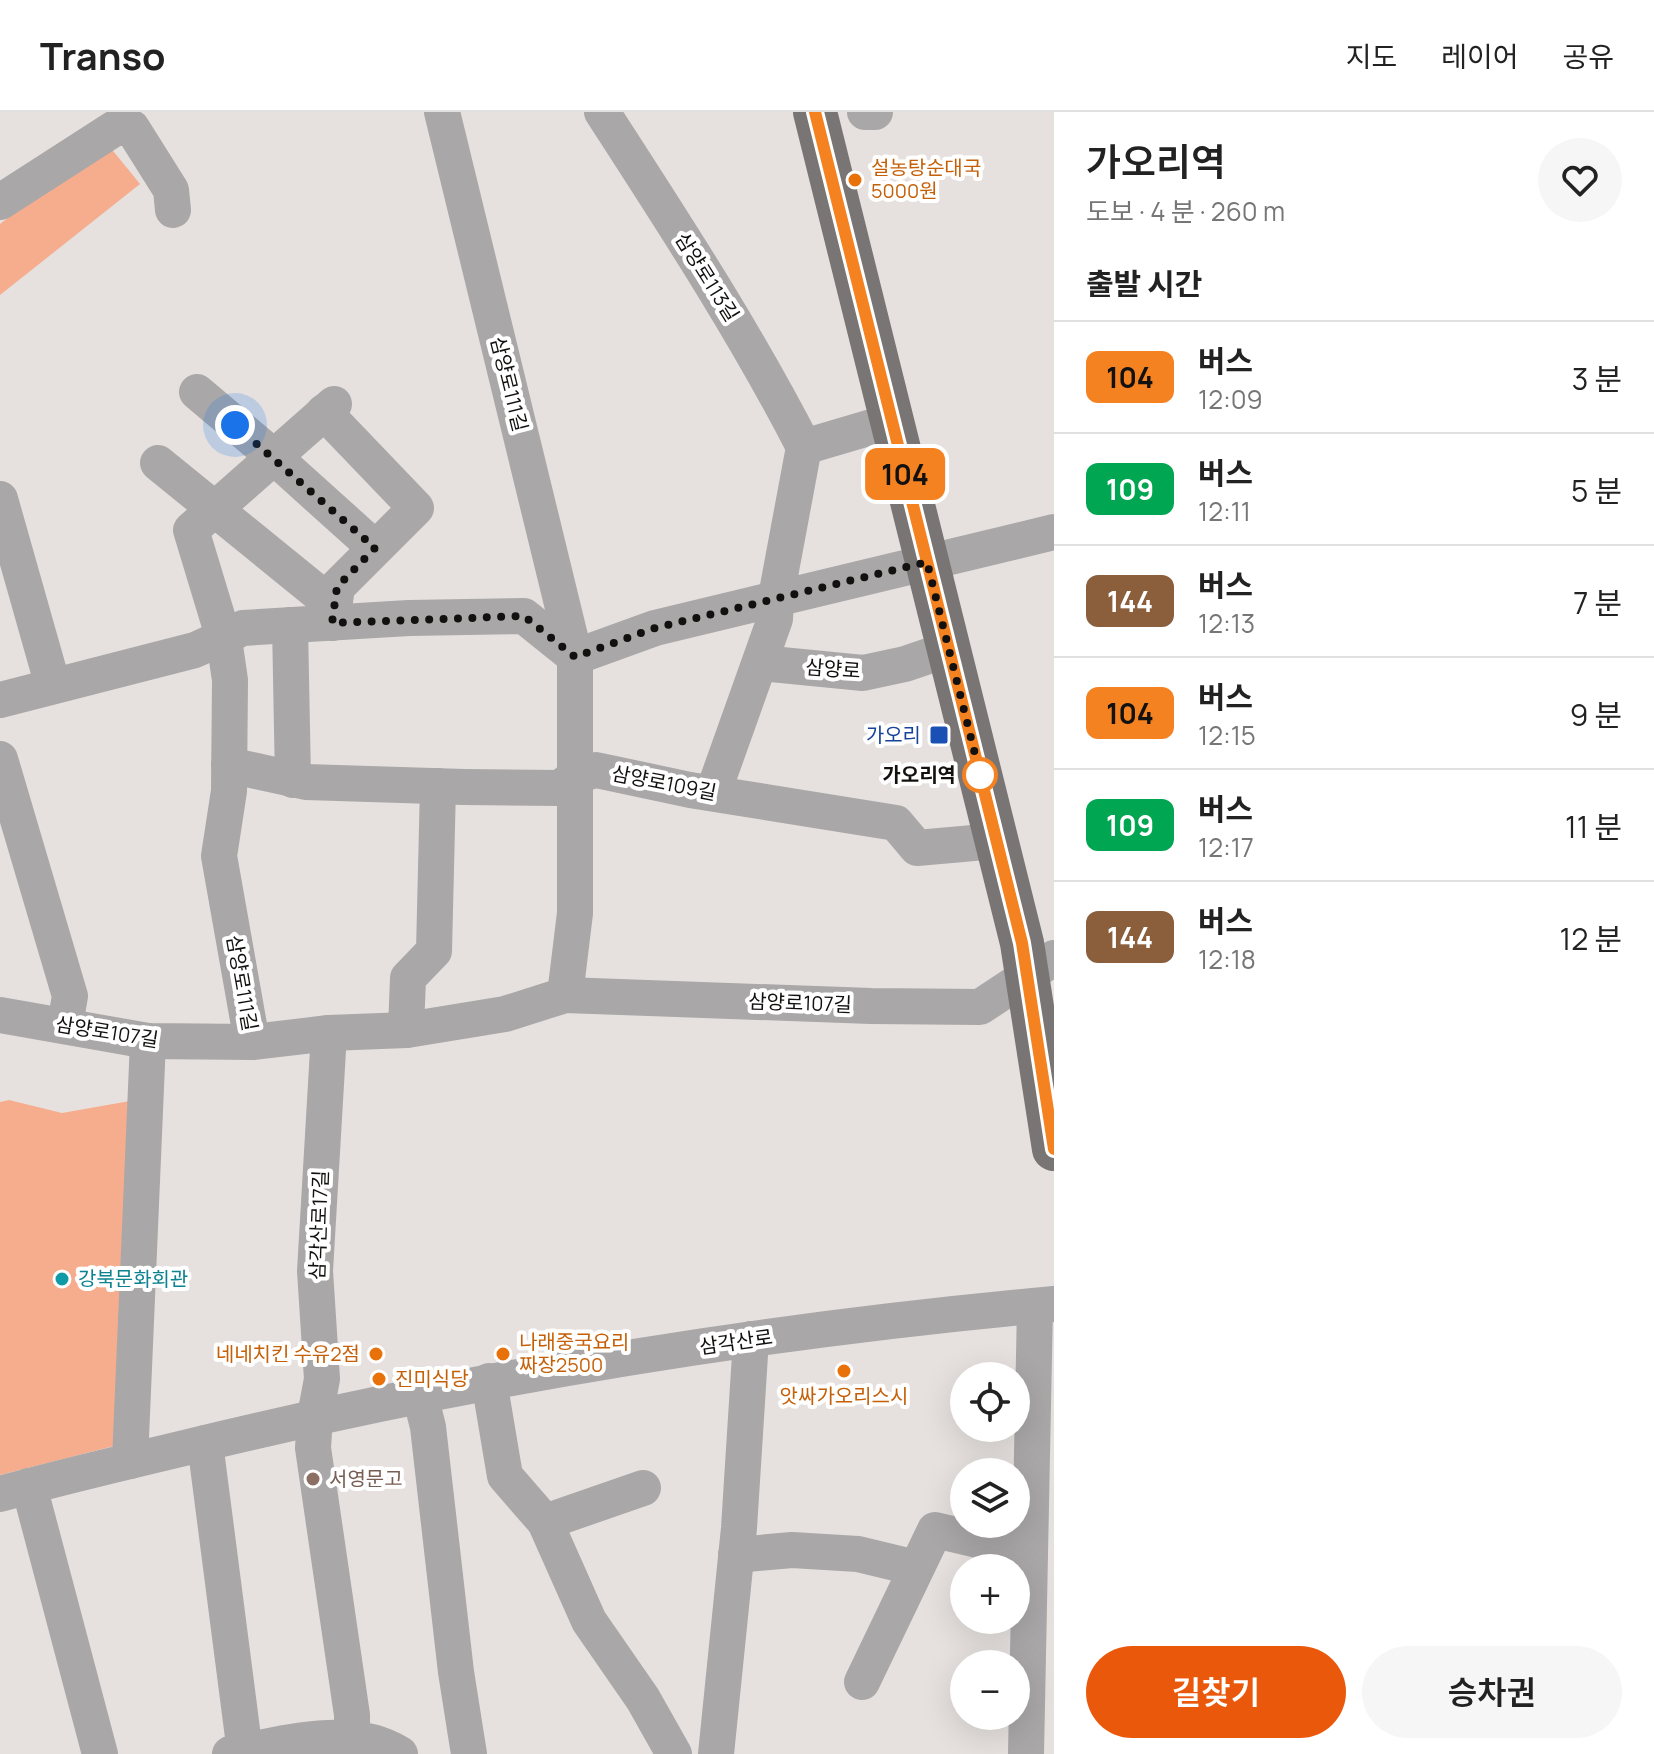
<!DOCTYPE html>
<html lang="ko">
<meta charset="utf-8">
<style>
body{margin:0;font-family:Manrope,"Noto Sans KR",sans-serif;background:#f6f6f6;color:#222;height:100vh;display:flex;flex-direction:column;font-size:30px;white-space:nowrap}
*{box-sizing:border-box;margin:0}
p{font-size:26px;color:#767676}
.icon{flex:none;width:44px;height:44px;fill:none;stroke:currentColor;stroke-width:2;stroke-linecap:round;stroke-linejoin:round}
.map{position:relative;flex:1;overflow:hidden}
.panel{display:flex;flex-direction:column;background:#fff;width:600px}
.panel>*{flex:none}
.badge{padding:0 16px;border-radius:12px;font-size:28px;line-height:52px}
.controls{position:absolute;left:950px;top:1250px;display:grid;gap:16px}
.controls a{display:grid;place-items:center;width:80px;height:80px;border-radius:50%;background:#fff;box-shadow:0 8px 32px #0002;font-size:40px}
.you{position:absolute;width:40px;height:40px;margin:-20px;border:6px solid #fff;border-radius:50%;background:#1a73e8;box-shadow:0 0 0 12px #1a73e833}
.map>.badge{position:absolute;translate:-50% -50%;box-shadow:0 0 0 4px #fff}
h2{padding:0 32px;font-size:30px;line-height:72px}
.round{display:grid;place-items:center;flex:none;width:84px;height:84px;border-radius:42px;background:#f6f6f6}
.overview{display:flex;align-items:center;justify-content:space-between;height:136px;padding:0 32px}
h1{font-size:38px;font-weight:600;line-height:60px}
.button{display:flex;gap:16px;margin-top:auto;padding:16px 32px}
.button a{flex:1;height:92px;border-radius:48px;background:#ea580c;color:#fff;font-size:32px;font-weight:600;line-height:92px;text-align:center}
.button a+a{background:#f6f6f6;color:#222}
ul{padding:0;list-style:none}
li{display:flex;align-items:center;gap:24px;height:112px;padding:0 32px;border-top:2px solid #e0e0e0}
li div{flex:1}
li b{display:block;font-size:30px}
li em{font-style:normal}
li .badge{min-width:88px;font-weight:700;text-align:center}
header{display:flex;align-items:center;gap:48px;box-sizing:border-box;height:112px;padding:0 40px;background:#fff;border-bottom:2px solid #e0e0e0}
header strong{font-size:38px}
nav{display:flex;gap:44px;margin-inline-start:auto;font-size:28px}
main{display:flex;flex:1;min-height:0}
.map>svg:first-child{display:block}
.building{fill:#f5ad8e}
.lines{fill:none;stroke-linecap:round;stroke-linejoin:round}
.minor{stroke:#a9a7a7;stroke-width:36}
.major{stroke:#797575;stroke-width:44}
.line-casing{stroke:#fff;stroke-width:18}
.line{stroke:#f58220;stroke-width:12}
.walk{stroke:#121110;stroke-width:8;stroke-dasharray:0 14.4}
.food-dot{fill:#e8710a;stroke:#fff;stroke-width:3}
.transit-dot{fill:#1a4fb4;stroke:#fff;stroke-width:3}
.stop-dot{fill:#fff;stroke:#f58220;stroke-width:4}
.culture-dot{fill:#0f9aa8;stroke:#fff;stroke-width:3}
.education-dot{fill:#8d6e63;stroke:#fff;stroke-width:3}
.labels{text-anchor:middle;stroke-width:8;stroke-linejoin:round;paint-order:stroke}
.food-label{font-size:20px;fill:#c56008;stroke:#fff;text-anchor:start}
.street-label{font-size:20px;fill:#121110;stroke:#fff}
.transit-label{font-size:20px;fill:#164399;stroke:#fff;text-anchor:end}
.stop-label{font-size:20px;font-weight:bold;fill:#121110;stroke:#fff;text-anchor:end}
.culture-label{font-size:20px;fill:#0d838f;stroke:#fff;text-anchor:start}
.education-label{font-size:20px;fill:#785e54;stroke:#fff;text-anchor:start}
</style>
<header>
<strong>Transo</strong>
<nav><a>지도</a><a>레이어</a><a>공유</a></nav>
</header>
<main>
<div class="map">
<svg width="1054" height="1642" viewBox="0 0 1054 1642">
<rect width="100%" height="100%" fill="#e6e1df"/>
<!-- building -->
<g class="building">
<path d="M105 29 140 72 0 183V112Z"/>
<path d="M9 988 62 1001 130 989 118 1333 0 1363V990Z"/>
</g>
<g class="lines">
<!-- minor -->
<g class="minor">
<path d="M442 0 575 545V801L565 883"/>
<path d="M602 0C673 110 744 218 804 335L892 309"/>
<path d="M865 0H875"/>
<path d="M0 90 115 16H132L171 78 173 98"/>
<path d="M197 280 274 345 375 436"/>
<path d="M324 300 416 396 337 475 332 511"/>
<path d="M158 351 334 494"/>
<path d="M0 387 53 574"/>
<path d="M290 513 293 668"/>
<path d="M575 545 655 516 1054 420"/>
<path d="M761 551 863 561 905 552 949 537"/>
<path d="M0 588 195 538 243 516 409 506 524 504 575 545"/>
<path d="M0 647 70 884 65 913"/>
<path d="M229 653 306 670 464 675 560 676 575 664 596 658 690 678 896 711 917 736 996 729"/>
<path d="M713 681 775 507 776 485 804 335"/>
<path d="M0 903 148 929 252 930 329 921 407 918 505 902 565 883 871 894 980 895 1054 846"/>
<path d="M406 918 408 866 434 839 438 674"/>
<path d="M329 921 315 1159 322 1267 315 1304 313 1336 352 1603V1625"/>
<path d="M252 930 219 744 229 679 230 568 224 527 191 418 334 292"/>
<path d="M489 1269 505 1364 545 1410 589 1509 643 1587 674 1642"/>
<path d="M420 1283 428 1315 456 1560 469 1642"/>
<path d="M205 1331 243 1625 241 1642"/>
<path d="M130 1349 148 929"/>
<path d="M29 1374 100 1642"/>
<path d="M0 1382C58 1366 117 1352 176 1338 465 1267 758 1219 1054 1192"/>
<path d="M545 1410 643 1376"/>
<path d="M736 1443 792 1438 858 1442 916 1456"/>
<path d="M862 1570 935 1418 1029 1440"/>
<path d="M230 1642C282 1632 351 1611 400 1642"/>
<path d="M716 1642 739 1416 751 1227"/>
<path d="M1026 1642 1035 1194"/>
</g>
<!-- major -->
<path class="major" d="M815 0 1022 831 1054 1037"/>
</g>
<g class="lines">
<defs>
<path id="line" d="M815 0 1022 831 1054 1037"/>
</defs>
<!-- line casing -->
<use href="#line" class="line-casing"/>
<!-- line -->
<use href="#line" class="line"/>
<!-- walk -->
<path class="walk" d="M235 313 375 436 337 475 332 511 524 504 575 545 655 516 927 450 983 674 980 663"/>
</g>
<!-- markers -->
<g class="food-dot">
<circle cx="855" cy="68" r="8"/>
<circle cx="376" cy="1242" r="8"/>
<circle cx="503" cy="1242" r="8"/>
<circle cx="844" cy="1259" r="8"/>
<circle cx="379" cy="1267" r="8"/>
</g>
<rect class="transit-dot" x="929" y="613" width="20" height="20" rx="4"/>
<circle class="stop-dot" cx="980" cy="663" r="16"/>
<circle class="culture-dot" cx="62" cy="1167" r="8"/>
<circle class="education-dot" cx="313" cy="1367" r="8"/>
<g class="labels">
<!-- food labels -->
<g class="food-label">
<text x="871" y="63">설농탕순대국<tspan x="871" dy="23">5000원</tspan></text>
<text x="519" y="1237">나래중국요리<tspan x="519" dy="23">짜장2500</tspan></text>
<text x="360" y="1249" text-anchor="end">네네치킨 수유2점</text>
<text x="395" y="1274">진미식당</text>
<text x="844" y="1291" text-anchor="middle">앗싸가오리스시</text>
</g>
<!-- street labels -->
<g class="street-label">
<text transform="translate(707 165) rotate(58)" y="7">삼양로113길</text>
<text transform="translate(509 272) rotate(76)" y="7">삼양로111길</text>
<text transform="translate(833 557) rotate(4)" y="7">삼양로</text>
<text transform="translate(664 671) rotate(11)" y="7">삼양로109길</text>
<text transform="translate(242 871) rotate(80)" y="7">삼양로111길</text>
<text transform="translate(800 891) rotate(2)" y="7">삼양로107길</text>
<text transform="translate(107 920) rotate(9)" y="7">삼양로107길</text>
<text transform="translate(319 1113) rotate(-88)" y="7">삼각산로17길</text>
<text transform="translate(736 1230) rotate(-8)" y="7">삼각산로</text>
</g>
<!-- transit labels -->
<g class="transit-label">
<text x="921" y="630">가오리</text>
</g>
<!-- stop labels -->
<g class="stop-label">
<text x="956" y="670">가오리역</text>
</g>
<!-- culture labels -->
<g class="culture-label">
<text x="78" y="1174">강북문화회관</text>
</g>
<!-- education labels -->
<g class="education-label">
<text x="329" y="1374">서영문고</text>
</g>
</g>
</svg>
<div class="controls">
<a><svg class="icon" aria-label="locate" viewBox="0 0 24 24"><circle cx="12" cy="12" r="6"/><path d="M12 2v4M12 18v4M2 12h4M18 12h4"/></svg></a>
<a><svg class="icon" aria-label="layers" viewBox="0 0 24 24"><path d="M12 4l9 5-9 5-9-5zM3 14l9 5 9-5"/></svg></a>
<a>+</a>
<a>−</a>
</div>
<div class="you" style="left:235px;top:313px"></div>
<b class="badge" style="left:905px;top:362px;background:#f58220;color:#111">104</b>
</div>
<section class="panel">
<div class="overview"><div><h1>가오리역</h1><p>도보 · 4 분 · 260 m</p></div><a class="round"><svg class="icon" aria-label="heart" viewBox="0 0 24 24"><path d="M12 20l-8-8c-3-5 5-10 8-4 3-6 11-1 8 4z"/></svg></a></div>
<h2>출발 시간</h2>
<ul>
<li><span class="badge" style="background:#f58220;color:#111">104</span><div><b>버스</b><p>12:09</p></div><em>3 분</em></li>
<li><span class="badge" style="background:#00a651;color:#fff">109</span><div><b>버스</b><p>12:11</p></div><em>5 분</em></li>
<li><span class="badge" style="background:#8b5e3c;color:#fff">144</span><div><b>버스</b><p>12:13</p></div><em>7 분</em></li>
<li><span class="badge" style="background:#f58220;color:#111">104</span><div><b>버스</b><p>12:15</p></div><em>9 분</em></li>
<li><span class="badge" style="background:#00a651;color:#fff">109</span><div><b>버스</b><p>12:17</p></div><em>11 분</em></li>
<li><span class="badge" style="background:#8b5e3c;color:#fff">144</span><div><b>버스</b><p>12:18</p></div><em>12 분</em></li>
</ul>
<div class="button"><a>길찾기</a><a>승차권</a></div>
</section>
</main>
